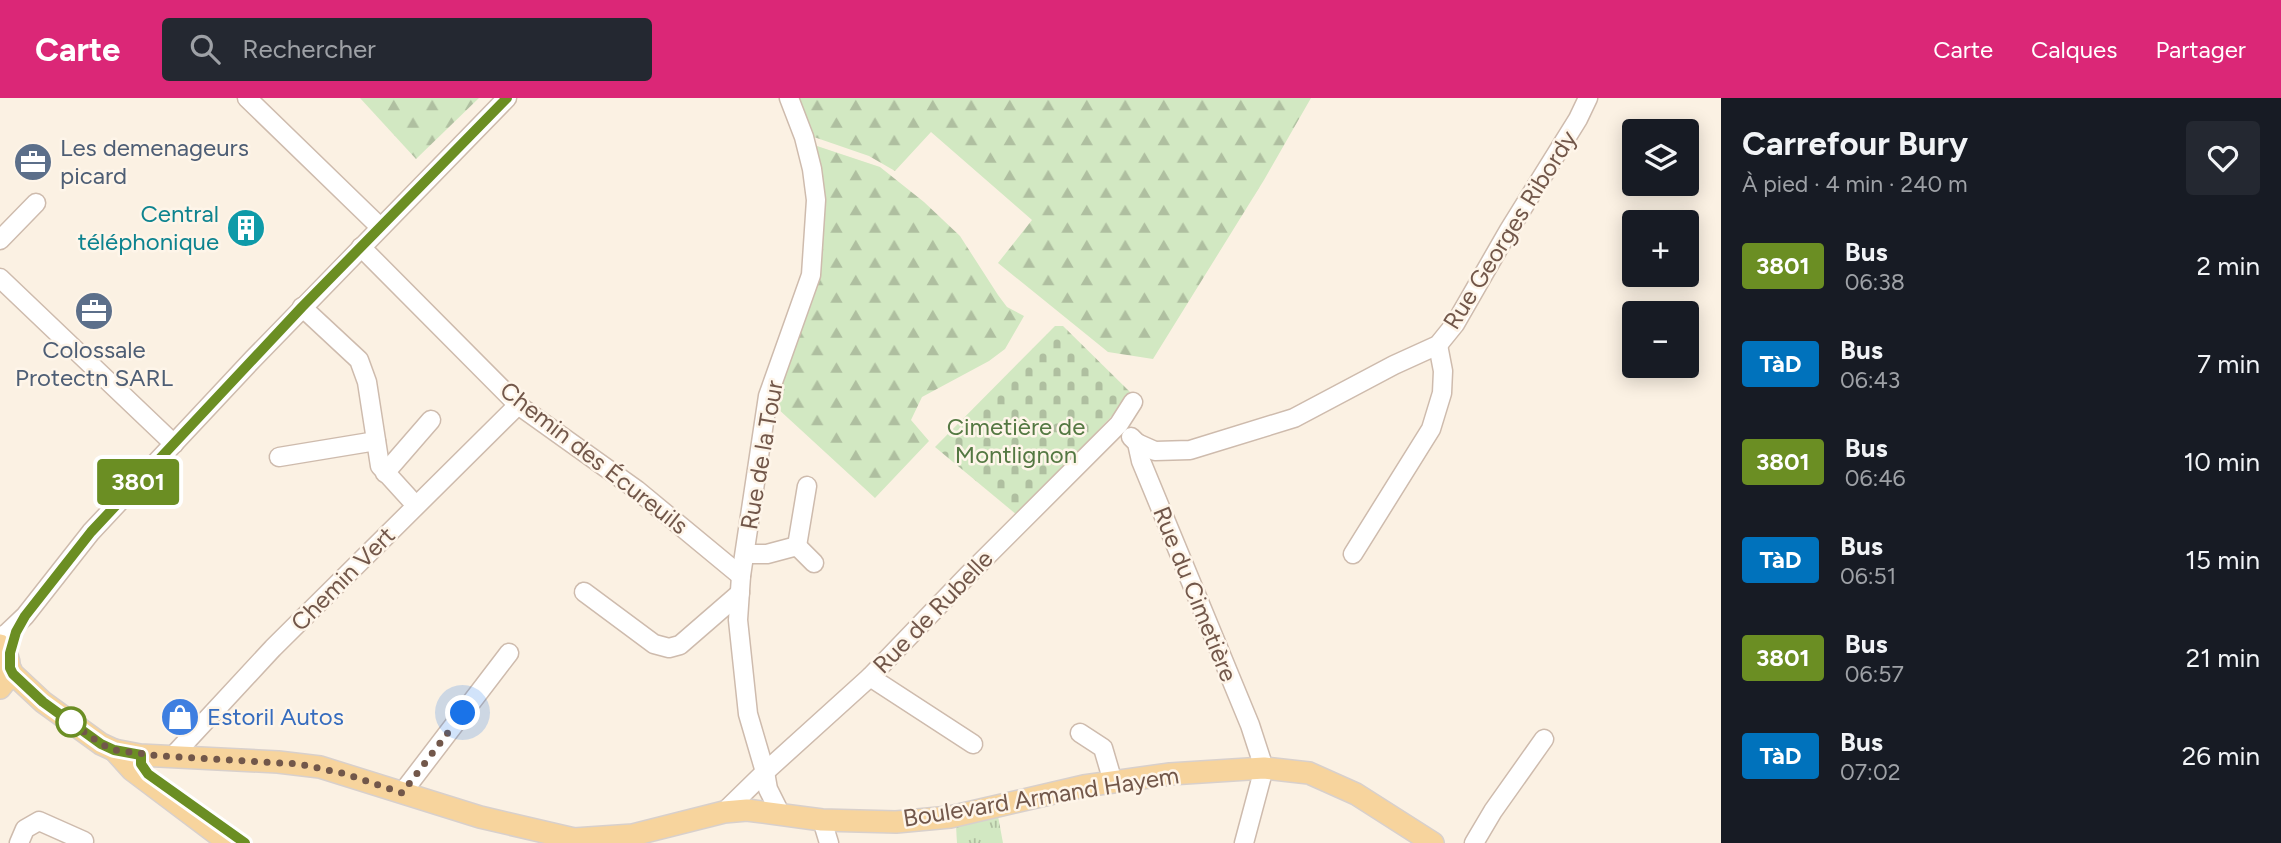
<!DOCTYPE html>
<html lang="fr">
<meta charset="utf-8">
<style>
body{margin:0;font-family:Figtree,sans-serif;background:#242831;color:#f1f3f6;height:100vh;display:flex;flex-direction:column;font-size:26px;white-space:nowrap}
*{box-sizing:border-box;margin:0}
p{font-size:23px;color:#9ea1a6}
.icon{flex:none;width:38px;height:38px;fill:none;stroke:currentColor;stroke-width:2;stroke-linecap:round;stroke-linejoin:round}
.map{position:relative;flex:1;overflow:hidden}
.sheet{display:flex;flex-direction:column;background:#171b24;width:560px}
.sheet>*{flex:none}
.badge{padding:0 14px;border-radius:5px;font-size:24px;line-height:46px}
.controls{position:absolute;left:1622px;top:21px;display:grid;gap:14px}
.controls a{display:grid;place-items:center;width:77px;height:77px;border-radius:7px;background:#171b24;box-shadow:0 4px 18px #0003;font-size:35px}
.you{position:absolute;width:35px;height:35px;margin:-18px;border:5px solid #fff;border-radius:50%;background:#1a73e8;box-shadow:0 0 0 10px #1a73e833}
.map>.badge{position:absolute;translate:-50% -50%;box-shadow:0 0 0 4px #fff}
.round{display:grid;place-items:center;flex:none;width:74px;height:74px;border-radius:7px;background:#242831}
.summary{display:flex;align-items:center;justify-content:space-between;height:119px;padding:0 21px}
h1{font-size:33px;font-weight:700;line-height:52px}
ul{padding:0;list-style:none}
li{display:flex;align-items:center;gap:21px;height:98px;padding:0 21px}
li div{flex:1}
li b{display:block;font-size:26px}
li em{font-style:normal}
li .badge{min-width:77px;font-weight:700;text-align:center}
header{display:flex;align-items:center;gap:42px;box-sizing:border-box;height:98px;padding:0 35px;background:#db2777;color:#fff}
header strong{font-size:33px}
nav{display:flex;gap:38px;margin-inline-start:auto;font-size:24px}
.search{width:490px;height:63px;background:#242831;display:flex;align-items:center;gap:18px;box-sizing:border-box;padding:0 24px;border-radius:7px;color:#9ea1a6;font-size:26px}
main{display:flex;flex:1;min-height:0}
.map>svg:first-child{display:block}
.grass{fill:url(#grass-tufts)}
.forest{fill:url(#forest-firs)}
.cemetery{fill:url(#cemetery-stones)}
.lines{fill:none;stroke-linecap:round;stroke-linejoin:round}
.minor-casing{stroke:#cebbad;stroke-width:21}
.major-casing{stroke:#d8d0cc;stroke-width:24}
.minor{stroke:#fff;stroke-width:18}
.major{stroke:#f7d49d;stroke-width:21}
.line-casing{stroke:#fff;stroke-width:16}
.line{stroke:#6b8e23;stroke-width:10}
.walk{stroke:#72574a;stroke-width:7;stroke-dasharray:0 12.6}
.stop-dot{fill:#fff;stroke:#6b8e23;stroke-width:3.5}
.labels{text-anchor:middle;stroke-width:5;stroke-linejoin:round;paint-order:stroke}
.service-label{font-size:24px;fill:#4e5e75;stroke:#fef5e9;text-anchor:start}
.culture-label{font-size:24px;fill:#0d838f;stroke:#fef5e9;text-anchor:end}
.street-label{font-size:24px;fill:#72574a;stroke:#fef5e9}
.park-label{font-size:24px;fill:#547842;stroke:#fef5e9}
.shop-label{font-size:24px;fill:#366cbe;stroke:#fef5e9;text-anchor:start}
</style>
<header>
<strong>Carte</strong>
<div class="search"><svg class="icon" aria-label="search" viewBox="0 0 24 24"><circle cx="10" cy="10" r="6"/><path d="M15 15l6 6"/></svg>Rechercher</div>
<nav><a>Carte</a><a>Calques</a><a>Partager</a></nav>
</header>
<main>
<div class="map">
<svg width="1721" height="745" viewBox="0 0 1721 745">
<defs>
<pattern id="grass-tufts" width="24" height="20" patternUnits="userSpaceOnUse" patternTransform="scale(1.75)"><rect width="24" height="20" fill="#d2e8c2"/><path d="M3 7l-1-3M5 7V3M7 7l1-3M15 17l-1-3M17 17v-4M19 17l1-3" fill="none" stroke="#afbfa0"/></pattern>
<pattern id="forest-firs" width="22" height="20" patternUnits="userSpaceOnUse" patternTransform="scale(1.75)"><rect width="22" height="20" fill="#d2e8c2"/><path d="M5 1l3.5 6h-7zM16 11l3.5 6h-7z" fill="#afbfa0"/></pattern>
<pattern id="cemetery-stones" width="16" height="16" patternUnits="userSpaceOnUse" patternTransform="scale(1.75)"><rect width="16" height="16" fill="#d2e8c2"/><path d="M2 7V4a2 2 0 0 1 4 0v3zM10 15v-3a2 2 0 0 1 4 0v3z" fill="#afbfa0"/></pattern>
</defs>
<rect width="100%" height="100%" fill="#fbf1e3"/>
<!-- grass -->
<path class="grass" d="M998 718 1003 745H957L956 728Z"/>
<!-- forest -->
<g class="forest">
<path d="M360 0H479L416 61Z"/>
<path d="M795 0H1311L1264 82 1153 261 1108 254 998 165 1032 122 931 34 895 73 869 58 811 38Z"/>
<path d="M814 47 880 69 924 104 960 138 998 197 1007 209 1024 218 1005 251 989 263 922 299 911 322 929 343 875 400 776 309 780 289 815 196 819 173Z"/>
</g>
<!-- cemetery -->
<path class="cemetery" d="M1055 228H1063L1130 294 1129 300 1017 417 935 349Z"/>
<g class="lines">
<defs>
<g id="minor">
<path d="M247 0 380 129"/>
<path d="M0 142 36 105"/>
<path d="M361 149 518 307 637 392 741 478"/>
<path d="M0 180 174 346"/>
<path d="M302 209 359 262 367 284 380 368 410 401"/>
<path d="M1131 339 1137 345 1141 363 1250 627 1264 670 1244 745"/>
<path d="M1137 345 1155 353 1190 352 1294 320 1394 267 1438 247 1455 226 1509 132 1578 21 1588 0"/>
<path d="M279 359 376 343"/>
<path d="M385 375 431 322"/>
<path d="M797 448 807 388"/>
<path d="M745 456H767L797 448 814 465"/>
<path d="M1353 456 1431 331 1442 295 1443 273 1438 247"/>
<path d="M584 494 654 546 669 550 680 547 740 495"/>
<path d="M0 539 7 535 25 518 91 434 253 261 507 0"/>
<path d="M870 579 973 646"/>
<path d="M1080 635 1103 650 1113 684"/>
<path d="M172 659 273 550 518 307"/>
<path d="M402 695 509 555"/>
<path d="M724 714 765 674 870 579 968 477 1119 326 1133 304"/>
<path d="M781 717 768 691 765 674 748 616 738 522 741 478 768 298 811 177 816 102 812 71 804 39 789 0"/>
<path d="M822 722 829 745"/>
<path d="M19 745 25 731 39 723 84 743"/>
<path d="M1474 745 1493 713 1544 641"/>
</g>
<g id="major">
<path d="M0 547C12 561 13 576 0 590"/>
<path d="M10 570 13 576 43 604 101 646 114 652 140 657 278 664 320 669 480 719 574 741 633 737 724 714 747 712 822 722 896 724 950 719 1084 688 1170 676 1264 670 1309 675 1356 696 1433 745"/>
<path d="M114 652 132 672 229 745"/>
</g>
</defs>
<!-- minor casing -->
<use href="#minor" class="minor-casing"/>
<!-- major casing -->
<use href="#major" class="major-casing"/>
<!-- minor -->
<use href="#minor" class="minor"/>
<!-- major -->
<use href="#major" class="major"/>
</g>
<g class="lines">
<defs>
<path id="line" d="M245 745 148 676 141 666V657L114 652 101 646 43 604 13 576 10 570V555L16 534 25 518 91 434 302 209 507 0"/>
</defs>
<!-- line casing -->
<use href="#line" class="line-casing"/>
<!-- line -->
<use href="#line" class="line"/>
<!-- walk -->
<path class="walk" d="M71 624 62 618 101 646 114 652 160 658 299 666 346 676 402 695 463 615"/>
</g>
<!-- icons -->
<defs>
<symbol id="office-disc" viewBox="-11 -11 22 22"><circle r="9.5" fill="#5c6f8a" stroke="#fef5e9"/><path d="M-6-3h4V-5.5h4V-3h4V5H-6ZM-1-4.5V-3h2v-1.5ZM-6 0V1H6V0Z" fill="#fff"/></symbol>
<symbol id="building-disc" viewBox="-11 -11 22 22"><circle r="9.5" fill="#0f9aa8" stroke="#fef5e9"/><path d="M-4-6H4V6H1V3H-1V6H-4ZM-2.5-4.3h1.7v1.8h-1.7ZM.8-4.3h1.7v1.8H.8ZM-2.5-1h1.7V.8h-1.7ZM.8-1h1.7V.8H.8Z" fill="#fff"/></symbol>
<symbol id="shop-disc" viewBox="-11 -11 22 22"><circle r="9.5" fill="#3f7fe0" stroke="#fef5e9"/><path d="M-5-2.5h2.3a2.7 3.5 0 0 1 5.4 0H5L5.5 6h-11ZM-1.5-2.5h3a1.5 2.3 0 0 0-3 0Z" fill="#fff"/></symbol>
</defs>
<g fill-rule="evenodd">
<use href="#office-disc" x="11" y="42" width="44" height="44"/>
<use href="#building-disc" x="224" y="108" width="44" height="44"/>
<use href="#office-disc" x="72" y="191" width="44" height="44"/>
<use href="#shop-disc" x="158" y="597" width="44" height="44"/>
</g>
<!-- markers -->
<circle class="stop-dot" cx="71" cy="624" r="14"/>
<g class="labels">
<!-- service labels -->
<g class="service-label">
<text x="60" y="58">Les demenageurs<tspan x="60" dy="28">picard</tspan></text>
<text x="94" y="260" text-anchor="middle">Colossale<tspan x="94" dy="28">Protectn SARL</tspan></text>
</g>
<!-- culture labels -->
<g class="culture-label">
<text x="219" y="124">Central<tspan x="219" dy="28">téléphonique</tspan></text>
</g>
<!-- street labels -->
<g class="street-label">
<text transform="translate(1510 132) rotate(-58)" y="8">Rue Georges Ribordy</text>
<text transform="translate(762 357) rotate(-80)" y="8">Rue de la Tour</text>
<text transform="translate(594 360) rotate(38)" y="8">Chemin des Écureuils</text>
<text transform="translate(343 481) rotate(-45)" y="8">Chemin Vert</text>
<text transform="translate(1195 496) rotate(68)" y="8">Rue du Cimetière</text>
<text transform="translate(933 514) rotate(-46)" y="8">Rue de Rubelle</text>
<text transform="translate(1041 699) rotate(-9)" y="8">Boulevard Armand Hayem</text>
</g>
<!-- park labels -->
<g class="park-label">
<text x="1016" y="337">Cimetière de<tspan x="1016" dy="28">Montlignon</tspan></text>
</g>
<!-- shop labels -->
<g class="shop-label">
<text x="207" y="627">Estoril Autos</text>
</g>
</g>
</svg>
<div class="controls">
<a><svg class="icon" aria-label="layers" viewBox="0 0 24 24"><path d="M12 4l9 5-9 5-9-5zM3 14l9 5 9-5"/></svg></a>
<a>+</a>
<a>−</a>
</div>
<div class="you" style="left:463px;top:615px"></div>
<b class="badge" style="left:138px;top:384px;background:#6b8e23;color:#fff">3801</b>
</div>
<section class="sheet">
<div class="summary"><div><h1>Carrefour Bury</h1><p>À pied · 4 min · 240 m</p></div><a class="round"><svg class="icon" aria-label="heart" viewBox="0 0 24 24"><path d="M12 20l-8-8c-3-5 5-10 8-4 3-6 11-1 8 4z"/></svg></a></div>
<ul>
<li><span class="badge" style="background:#6b8e23;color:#fff">3801</span><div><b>Bus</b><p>06:38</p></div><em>2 min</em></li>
<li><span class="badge" style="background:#0072bc;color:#fff">TàD</span><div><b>Bus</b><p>06:43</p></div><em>7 min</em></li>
<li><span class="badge" style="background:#6b8e23;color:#fff">3801</span><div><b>Bus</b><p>06:46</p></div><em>10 min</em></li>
<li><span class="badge" style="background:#0072bc;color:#fff">TàD</span><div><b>Bus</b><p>06:51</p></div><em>15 min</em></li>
<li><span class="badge" style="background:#6b8e23;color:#fff">3801</span><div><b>Bus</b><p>06:57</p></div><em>21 min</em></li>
<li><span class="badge" style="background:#0072bc;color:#fff">TàD</span><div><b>Bus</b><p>07:02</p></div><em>26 min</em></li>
</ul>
</section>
</main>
